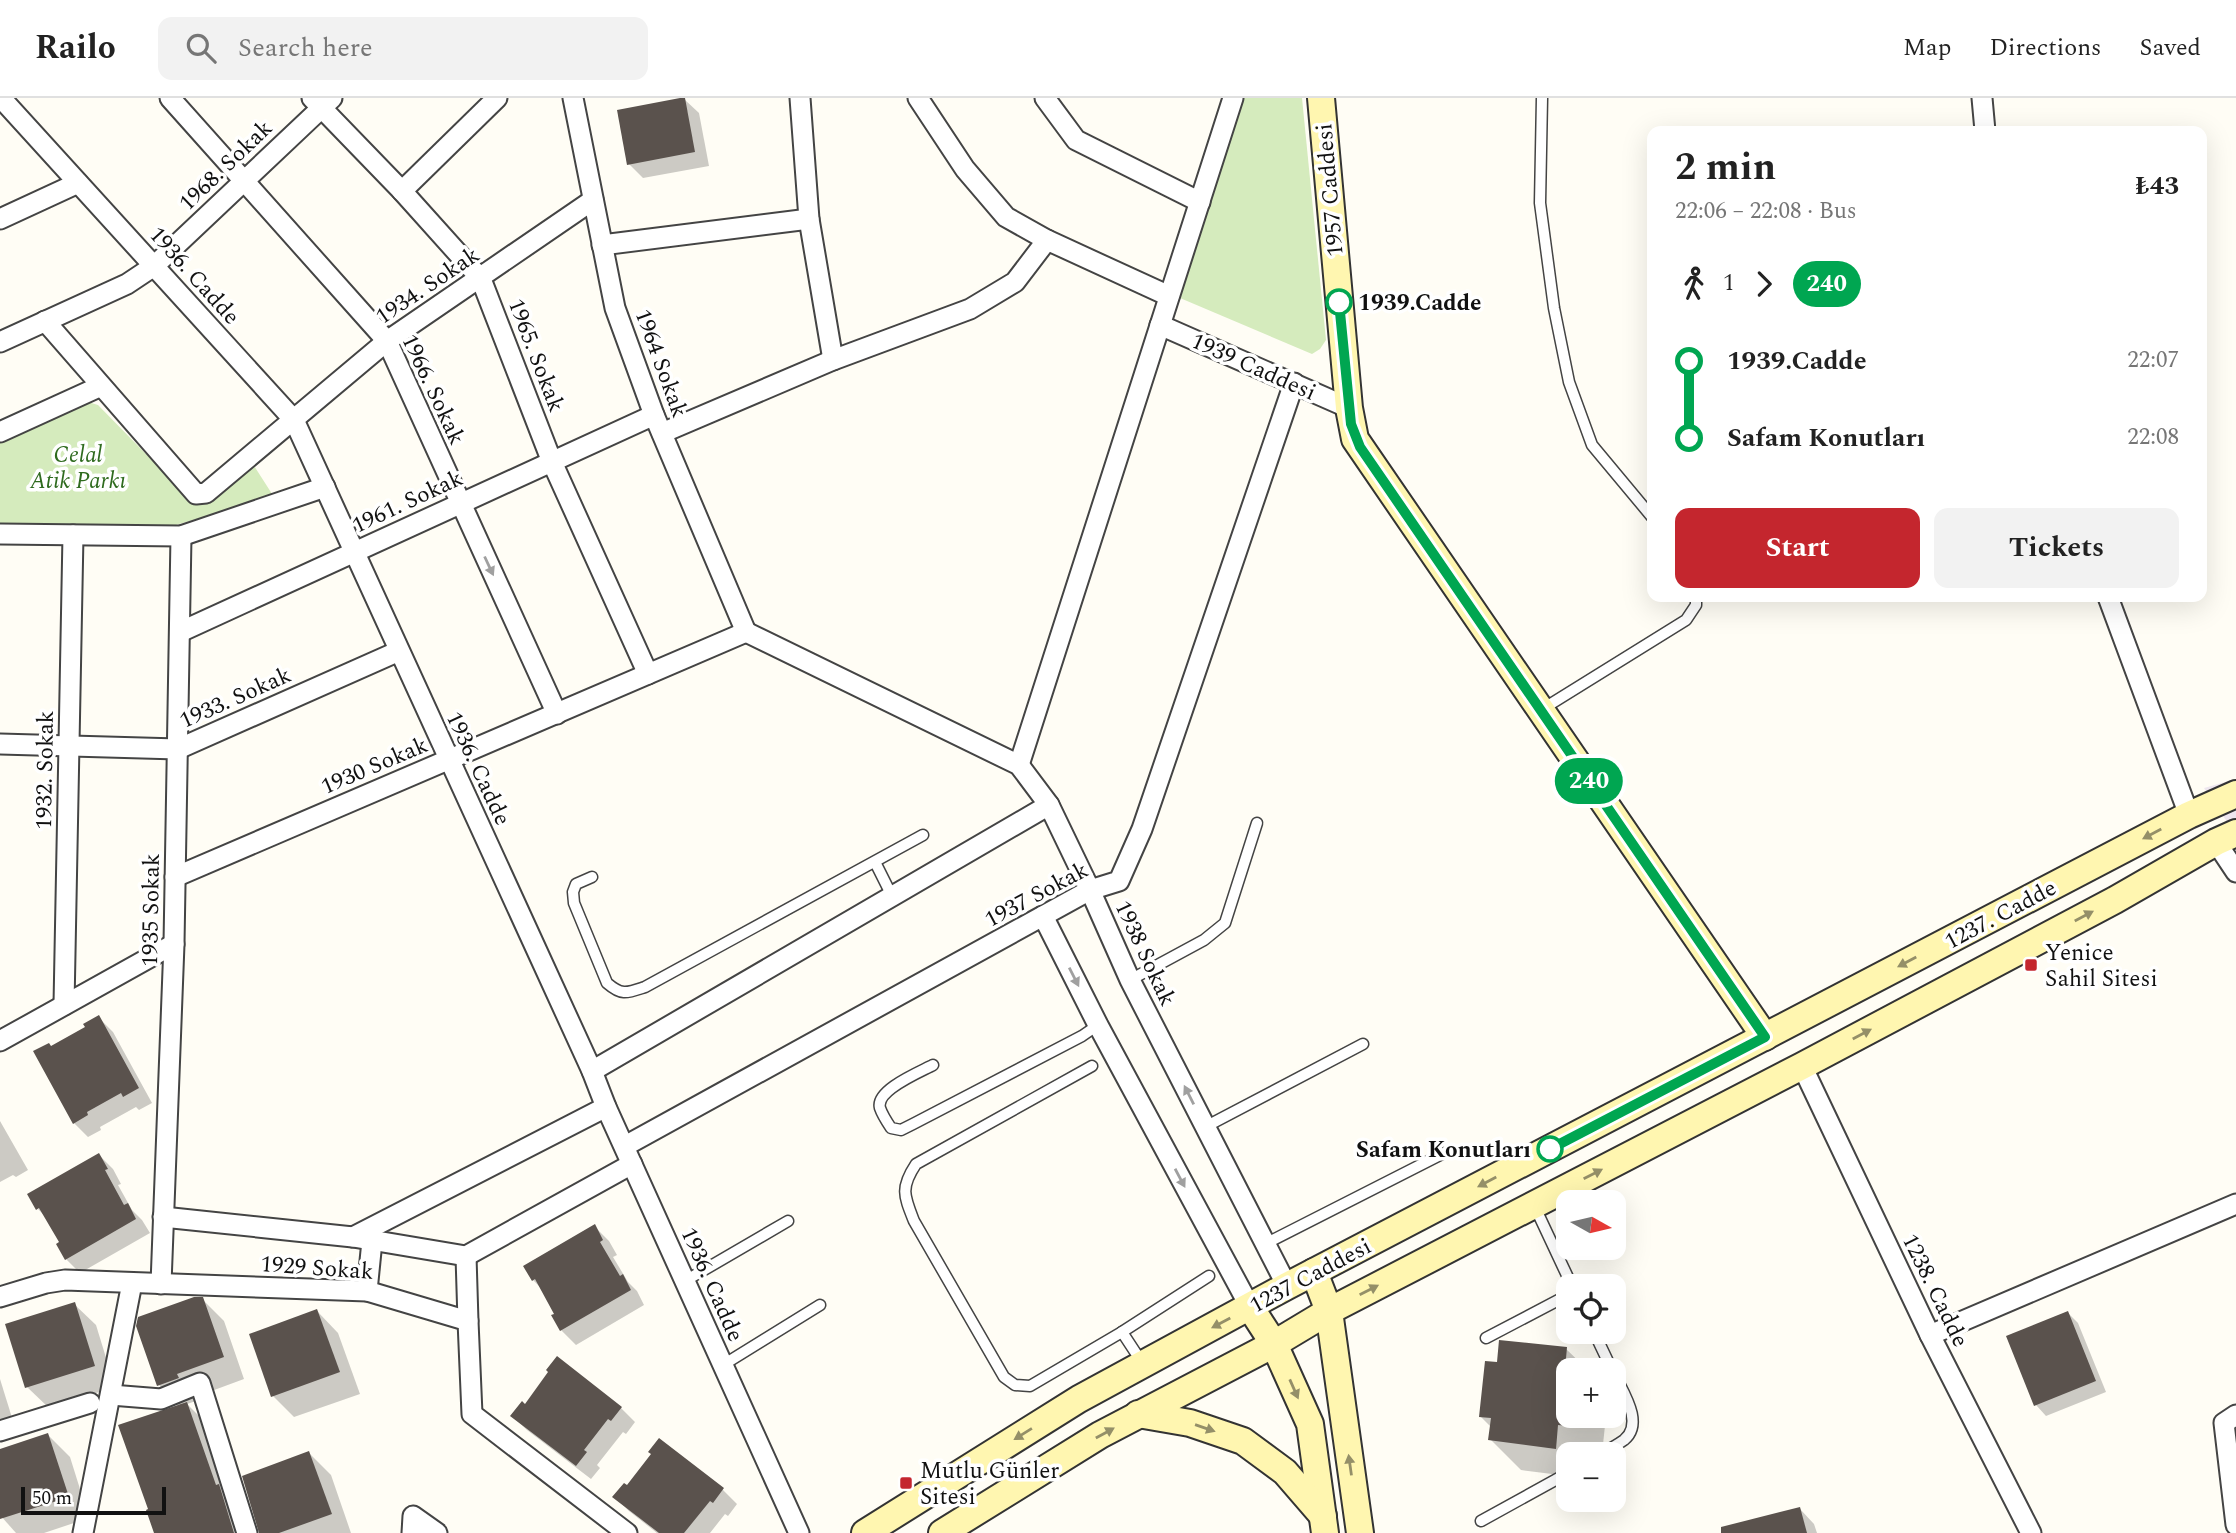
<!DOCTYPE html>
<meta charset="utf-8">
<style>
body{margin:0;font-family:Spectral,serif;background:#f2f2f2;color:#222;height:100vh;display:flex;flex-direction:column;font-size:26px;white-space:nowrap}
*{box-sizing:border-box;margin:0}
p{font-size:23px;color:#767676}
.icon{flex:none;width:38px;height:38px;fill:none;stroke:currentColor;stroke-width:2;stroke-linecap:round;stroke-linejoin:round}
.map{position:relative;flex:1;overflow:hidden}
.side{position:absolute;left:1647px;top:28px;width:560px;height:476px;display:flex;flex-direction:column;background:#fff;border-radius:14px;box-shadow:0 7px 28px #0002}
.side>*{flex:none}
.badge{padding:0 14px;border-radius:23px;font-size:24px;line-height:46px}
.needle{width:46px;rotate:98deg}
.controls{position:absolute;left:1556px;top:1092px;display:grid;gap:14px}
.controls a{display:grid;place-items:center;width:70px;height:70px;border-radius:14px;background:#fff;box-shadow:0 7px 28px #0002;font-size:35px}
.scale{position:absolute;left:21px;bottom:18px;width:145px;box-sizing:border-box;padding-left:7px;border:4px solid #111;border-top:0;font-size:19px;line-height:24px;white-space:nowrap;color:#111;-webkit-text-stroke:5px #fff;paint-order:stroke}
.map>.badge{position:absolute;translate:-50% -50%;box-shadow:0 0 0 4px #fff}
.legs{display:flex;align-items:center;gap:10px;height:77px;padding:0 28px;font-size:23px}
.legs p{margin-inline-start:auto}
.headline{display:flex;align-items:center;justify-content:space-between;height:119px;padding:0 28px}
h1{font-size:38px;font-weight:700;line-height:52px}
.primary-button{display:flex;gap:14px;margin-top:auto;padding:14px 28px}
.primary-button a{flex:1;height:80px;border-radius:14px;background:#c4262e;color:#fff;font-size:28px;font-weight:700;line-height:80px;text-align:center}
.primary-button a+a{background:#f2f2f2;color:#222}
ul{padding:0 28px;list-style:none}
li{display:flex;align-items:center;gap:24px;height:77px;font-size:26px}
li i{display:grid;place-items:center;width:10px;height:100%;margin:0 9px;background:currentColor}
li i::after{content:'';width:18px;height:18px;margin:-9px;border:5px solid;border-radius:50%;background:#fff}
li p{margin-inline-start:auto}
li:first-child i{background:linear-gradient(#0000 50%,currentColor 0)}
li:last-child i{background:linear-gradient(currentColor 50%,#0000 0)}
header{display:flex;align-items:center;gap:42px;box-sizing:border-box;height:98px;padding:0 35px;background:#fff;border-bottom:2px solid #e0e0e0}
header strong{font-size:33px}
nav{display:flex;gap:38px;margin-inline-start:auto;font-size:24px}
.search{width:490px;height:63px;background:#f2f2f2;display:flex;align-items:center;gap:18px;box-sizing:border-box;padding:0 24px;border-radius:14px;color:#767676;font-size:26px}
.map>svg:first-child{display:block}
.industrial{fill:#eee6ef}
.green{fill:#d5ebbd}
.shadow{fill:#0003}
.building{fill:#5a524d}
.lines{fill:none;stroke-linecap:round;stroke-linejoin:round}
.lane-casing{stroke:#444;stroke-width:13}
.street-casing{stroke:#444;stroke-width:23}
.secondary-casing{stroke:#333;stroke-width:30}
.lane{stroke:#fff;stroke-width:10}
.street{stroke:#fff;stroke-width:19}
.secondary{stroke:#fff6b0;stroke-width:26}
.oneway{fill:#a0a0a0}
.oneway2{fill:#948f68}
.line-1-casing{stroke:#fff;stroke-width:16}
.line-1{stroke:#00a651;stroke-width:10}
.stop-1-dot{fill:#fff;stroke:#00a651;stroke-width:3.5}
.poi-dot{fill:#c4262e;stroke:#fff;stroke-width:2.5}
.labels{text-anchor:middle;stroke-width:7;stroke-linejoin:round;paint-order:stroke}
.street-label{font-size:23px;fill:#111;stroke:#fff}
.stop-label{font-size:23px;font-weight:bold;fill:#111;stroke:#fff;text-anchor:start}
.park-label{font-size:23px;font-style:italic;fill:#2f6b1f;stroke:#fff}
.poi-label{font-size:23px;fill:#111;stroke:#fff;text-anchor:start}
</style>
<header>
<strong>Railo</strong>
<div class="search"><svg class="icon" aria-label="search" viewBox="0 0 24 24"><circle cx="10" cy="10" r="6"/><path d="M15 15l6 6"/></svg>Search here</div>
<nav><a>Map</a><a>Directions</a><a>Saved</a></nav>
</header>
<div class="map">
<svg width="2236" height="1435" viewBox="0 0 2236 1435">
<rect width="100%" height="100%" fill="#fffdf5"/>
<!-- industrial -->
<path class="industrial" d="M2236 681V737L2204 690Z"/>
<!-- green -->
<g class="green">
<path d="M1242 0H1302L1326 242 1320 251 1312 256 1180 200 1178 187Z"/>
<path d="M88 304 98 307 191 402 251 363 274 399 172 428 0 427V342L79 306Z"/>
</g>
<!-- shadow -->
<g class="shadow">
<path d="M684 1 699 15 709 68 643 80 629 66Z"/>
<path d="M99 920 113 934 152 1005 139 1012 136 1009 100 1029 101 1032 88 1039 74 1025 51 949 88 929Z"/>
<path d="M0 1023 28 1072 16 1079 13 1077 0 1084Z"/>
<path d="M99 1057 113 1071 121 1086 118 1087 132 1112 142 1122 150 1135 80 1175 66 1161 61 1145 47 1120 38 1111Z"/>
<path d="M594 1128 609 1143 617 1157 613 1159 628 1184 637 1193 644 1207 576 1247 561 1232 553 1218 557 1216 543 1192 533 1182Z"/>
<path d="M202 1201 224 1223 244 1281 198 1298 199 1302 187 1306 208 1327 248 1435H156L179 1308 159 1287 138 1228Z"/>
<path d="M74 1206 96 1227 115 1289 49 1310 27 1289Z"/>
<path d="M317 1213 338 1235 360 1296 294 1319 273 1298Z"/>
<path d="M2068 1215 2078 1225 2106 1294 2046 1318 2036 1307 2008 1239Z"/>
<path d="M1566 1251 1588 1272H1568V1318H1606L1602 1356H1568V1378L1521 1372 1490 1341 1491 1329 1480 1318 1499 1266Z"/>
<path d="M0 1281 13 1323 0 1328Z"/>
<path d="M525 1308 621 1310 635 1324 626 1336 623 1334 597 1367 600 1370 591 1381 527 1332 512 1318Z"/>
<path d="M48 1337 70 1359 89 1420 44 1435H16L0 1417V1353Z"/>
<path d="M659 1342 723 1392 737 1406 728 1418 725 1416 710 1435H657L629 1413 615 1399 627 1390 653 1356Z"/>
<path d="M309 1355 331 1377 351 1435H260Z"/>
<path d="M1800 1411 1814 1426 1817 1435H1727Z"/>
</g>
<!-- building -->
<g class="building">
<path d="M680 0H685L695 54 627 67 617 12Z"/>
<path d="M99 917 139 990 123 999 121 995 87 1014 88 1017 73 1026 33 953 49 945 51 948 85 929 83 926Z"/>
<path d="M99 1055 108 1071 105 1072 124 1107 128 1105 136 1121 65 1162 56 1146 59 1144 39 1110 36 1112 27 1096Z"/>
<path d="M595 1126 603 1142 600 1144 620 1178 623 1176 631 1192 560 1233 551 1217 554 1216 535 1181 532 1183 523 1168Z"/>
<path d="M194 1199H203L224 1259 177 1276 179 1280 157 1288 136 1228 138 1219Z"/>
<path d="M75 1204 95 1268 25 1290 5 1226Z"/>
<path d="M317 1211 340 1274 271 1299 249 1236Z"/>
<path d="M2068 1213 2096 1283 2034 1308 2006 1238Z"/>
<path d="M1499 1242 1567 1249 1565 1272 1568 1273V1328L1558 1327 1556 1351 1488 1342 1491 1320 1479 1319 1485 1263 1497 1264Z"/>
<path d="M557 1258 622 1309 611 1323 608 1321 584 1352 587 1354 576 1368 510 1318 522 1303 525 1306 548 1274 546 1272Z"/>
<path d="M187 1304 216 1387 219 1386 234 1435H154L146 1412 148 1411 118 1327Z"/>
<path d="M48 1335 69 1399 0 1421V1351Z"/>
<path d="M659 1340 724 1390 713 1405 710 1403 684 1435H659L612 1399 624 1385 627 1387 651 1356 648 1354Z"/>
<path d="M309 1353 332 1416 279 1435H259L242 1378Z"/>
<path d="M1800 1409 1807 1435H1721V1429Z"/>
</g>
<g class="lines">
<defs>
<g id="lane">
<path d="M1542 0 1540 105 1554 210 1569 284 1592 347 1652 419"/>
<path d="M1541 612 1686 522 1696 507V499"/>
<path d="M875 764 892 798"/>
<path d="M592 779 576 786 573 794 574 805 607 885C622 898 627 895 645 889L923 737"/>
<path d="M1130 882 1204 842 1225 825 1257 725"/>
<path d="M933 967C920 974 875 992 880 1010 882 1016 887 1024 891 1030L901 1032 913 1026 1082 938 1098 927"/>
<path d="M1092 968 916 1066C900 1090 904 1098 914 1123L1004 1279 1015 1287 1030 1288 1122 1234 1209 1178"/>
<path d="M1205 1029 1363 946"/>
<path d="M1534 1107 1572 1188"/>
<path d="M1265 1146 1444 1055"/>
<path d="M685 1183 788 1123"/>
<path d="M1122 1234 1143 1266"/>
<path d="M1594 1234 1612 1272"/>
<path d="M1486 1240 1568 1197"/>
<path d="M723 1267 820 1207"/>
<path d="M1600 1356C1608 1352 1617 1347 1624 1342 1645 1325 1622 1293 1614 1275"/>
<path d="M1481 1423 1568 1375"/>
</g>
<g id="street">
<path d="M1 0 294 322 592 973 606 1009 799 1435"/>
<path d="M170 0 387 243 557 616"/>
<path d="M312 0 402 93 481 181 552 364 648 576"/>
<path d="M573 0 615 210 654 317 746 534"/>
<path d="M800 0 809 121 833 262"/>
<path d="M918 0 965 71 1006 119 1047 142 1169 198"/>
<path d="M1045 0 1076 42 1200 104"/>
<path d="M1982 0 1985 33"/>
<path d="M402 93 497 0"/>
<path d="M0 121 78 85"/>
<path d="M602 147 809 121"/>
<path d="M45 223 196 396 206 395 387 243 593 102"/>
<path d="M1160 227 1349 310"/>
<path d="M0 244 127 186 154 168 332 0"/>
<path d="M0 334 101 288"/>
<path d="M662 335 833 262 970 211 1015 184 1047 142"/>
<path d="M0 436 181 438 325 389"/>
<path d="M2108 499 2189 717"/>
<path d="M180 534 654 317"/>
<path d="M746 534 1019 667 1049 707 1090 792 1130 882 1287 1188"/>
<path d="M0 646 178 651 399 553"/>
<path d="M1019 667 1233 0"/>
<path d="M2216 744 2236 774"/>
<path d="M175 779 746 534"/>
<path d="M1043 818 1098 927 1250 1209"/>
<path d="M64 907 73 437"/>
<path d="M0 943 174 846"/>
<path d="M1802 968 1930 1237 2031 1435"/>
<path d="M592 973 1049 707"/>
<path d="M625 1048 1090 792 1119 783 1142 731 1294 285"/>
<path d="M163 1119 353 1139 466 1158 632 1066"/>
<path d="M353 1139 606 1009"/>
<path d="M466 1158 468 1223"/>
<path d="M161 1186 174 846 181 438"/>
<path d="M367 1193 372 1143"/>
<path d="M0 1199 46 1185 65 1182 367 1193 468 1223 472 1316 627 1435"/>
<path d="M1930 1237 2236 1106"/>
<path d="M111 1297 161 1301 200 1285 247 1435"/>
<path d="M2236 1317 2224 1325 2236 1427"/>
<path d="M0 1333 90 1305"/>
<path d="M83 1435 132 1185"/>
<path d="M412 1435 413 1418 437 1435"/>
</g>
<g id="secondary">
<path d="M1321 0 1349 310 1355 341 1765 939"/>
<path d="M1314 1174 1329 1213 1360 1435"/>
<path d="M1250 1209 1274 1246 1310 1326 1325 1435"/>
<path d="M1138 1316 1190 1325 1243 1343 1285 1374 1323 1418"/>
<path d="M865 1435 1079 1301 1287 1188 2189 717 2236 696"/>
<path d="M942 1435 1100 1337 1274 1246 1329 1213 1802 968 2115 802 2216 744 2236 735"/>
</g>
</defs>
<!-- lane casing -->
<use href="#lane" class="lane-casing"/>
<!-- street casing -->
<use href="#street" class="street-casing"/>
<!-- secondary casing -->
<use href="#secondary" class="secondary-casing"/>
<!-- lane -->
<use href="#lane" class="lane"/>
<!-- street -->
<use href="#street" class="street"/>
<!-- secondary -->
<use href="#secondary" class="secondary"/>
</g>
<!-- one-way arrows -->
<defs><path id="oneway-solid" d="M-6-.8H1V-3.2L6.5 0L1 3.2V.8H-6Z" transform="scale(1.75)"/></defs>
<g class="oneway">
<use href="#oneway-solid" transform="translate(489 468) rotate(65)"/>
<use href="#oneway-solid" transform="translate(1074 879) rotate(63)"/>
<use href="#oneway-solid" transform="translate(1189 997) rotate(-117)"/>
<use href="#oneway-solid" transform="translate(1180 1080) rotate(62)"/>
</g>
<g class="oneway2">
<use href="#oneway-solid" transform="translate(2152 736) rotate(152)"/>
<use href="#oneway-solid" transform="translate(2084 818) rotate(-28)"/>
<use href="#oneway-solid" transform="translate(1907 864) rotate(152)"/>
<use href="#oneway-solid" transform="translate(1862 936) rotate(-28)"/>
<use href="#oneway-solid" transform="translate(1593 1076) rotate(-27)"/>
<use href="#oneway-solid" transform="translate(1487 1084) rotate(152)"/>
<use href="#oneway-solid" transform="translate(1369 1192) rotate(-27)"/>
<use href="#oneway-solid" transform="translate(1221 1225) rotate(152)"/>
<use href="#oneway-solid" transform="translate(1294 1291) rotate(66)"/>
<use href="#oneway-solid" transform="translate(1205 1330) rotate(19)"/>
<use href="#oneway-solid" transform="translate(1105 1335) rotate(-29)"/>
<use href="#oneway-solid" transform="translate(1023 1336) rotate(148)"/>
<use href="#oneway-solid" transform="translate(1350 1367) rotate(-98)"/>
</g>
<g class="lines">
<defs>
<path id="line-1" d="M1339 204 1351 326 1360 349 1765 939 1550 1051"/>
</defs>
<!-- line-1 casing -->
<use href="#line-1" class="line-1-casing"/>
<!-- line-1 -->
<use href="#line-1" class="line-1"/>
</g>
<!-- markers -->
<g class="stop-1-dot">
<circle cx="1339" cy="204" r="12"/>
<circle cx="1550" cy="1051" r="12"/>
</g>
<g class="poi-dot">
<rect x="2024" y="860" width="14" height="14" rx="3.5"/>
<rect x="899" y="1378" width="14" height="14" rx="3.5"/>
</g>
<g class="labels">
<!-- street labels -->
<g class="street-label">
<text transform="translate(225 67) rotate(-44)" y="8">1968. Sokak</text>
<text transform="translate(1329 92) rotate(-95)" y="8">1957 Caddesi</text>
<text transform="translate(195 177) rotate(48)" y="8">1936. Cadde</text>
<text transform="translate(427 187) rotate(-34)" y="8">1934. Sokak</text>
<text transform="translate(537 257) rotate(69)" y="8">1965. Sokak</text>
<text transform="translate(662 265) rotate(70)" y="8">1964 Sokak</text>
<text transform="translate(1254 268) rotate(24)" y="8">1939 Caddesi</text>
<text transform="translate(434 291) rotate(65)" y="8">1966. Sokak</text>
<text transform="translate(407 403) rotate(-25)" y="8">1961. Sokak</text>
<text transform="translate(235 599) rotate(-24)" y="8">1933. Sokak</text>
<text transform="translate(374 667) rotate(-23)" y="8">1930 Sokak</text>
<text transform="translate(479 670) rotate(65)" y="8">1936. Cadde</text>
<text transform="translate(44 672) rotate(-89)" y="8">1932. Sokak</text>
<text transform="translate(1036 796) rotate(-28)" y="8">1937 Sokak</text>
<text transform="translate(150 812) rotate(-89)" y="8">1935 Sokak</text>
<text transform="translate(2000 816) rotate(-28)" y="8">1237. Cadde</text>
<text transform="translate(1146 855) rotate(65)" y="8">1938 Sokak</text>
<text transform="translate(317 1169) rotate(4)" y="8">1929 Sokak</text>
<text transform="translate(1310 1177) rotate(-28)" y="8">1237 Caddesi</text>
<text transform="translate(713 1186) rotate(66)" y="8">1936. Cadde</text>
<text transform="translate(1936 1192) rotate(64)" y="8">1238. Cadde</text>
</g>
<!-- stop labels -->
<g class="stop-label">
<text x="1358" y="212">1939.Cadde</text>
<text x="1531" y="1059" text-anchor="end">Safam Konutları</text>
</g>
<!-- park labels -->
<g class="park-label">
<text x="78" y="364">Celal<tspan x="78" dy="26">Atik Parkı</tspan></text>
</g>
<!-- poi labels -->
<g class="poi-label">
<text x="2045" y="862">Yenice<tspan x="2045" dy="26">Sahil Sitesi</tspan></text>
<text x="920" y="1380">Mutlu Günler<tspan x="920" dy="26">Sitesi</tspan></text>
</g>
</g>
</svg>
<div class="controls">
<a><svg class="needle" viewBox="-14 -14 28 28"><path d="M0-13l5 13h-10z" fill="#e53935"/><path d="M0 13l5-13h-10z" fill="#767676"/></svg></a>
<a><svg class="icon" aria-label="locate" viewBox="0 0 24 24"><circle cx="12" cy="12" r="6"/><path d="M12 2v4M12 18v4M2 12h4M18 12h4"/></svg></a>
<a>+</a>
<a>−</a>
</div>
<div class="scale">50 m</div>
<b class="badge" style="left:1589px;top:683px;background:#00a651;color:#fff">240</b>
<section class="side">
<div class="headline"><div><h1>2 min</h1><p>22:06 – 22:08 · Bus</p></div><b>₺43</b></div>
<div class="legs"><svg class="icon" aria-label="walk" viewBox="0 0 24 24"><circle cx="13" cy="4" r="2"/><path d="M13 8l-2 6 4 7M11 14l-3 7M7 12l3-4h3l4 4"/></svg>1<svg class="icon" aria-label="forward" viewBox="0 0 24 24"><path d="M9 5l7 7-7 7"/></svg><b class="badge" style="background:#00a651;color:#fff">240</b></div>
<ul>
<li><i style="color:#00a651"></i><b>1939.Cadde</b><p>22:07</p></li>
<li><i style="color:#00a651"></i><b>Safam Konutları</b><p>22:08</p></li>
</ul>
<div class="primary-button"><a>Start</a><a>Tickets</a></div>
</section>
</div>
